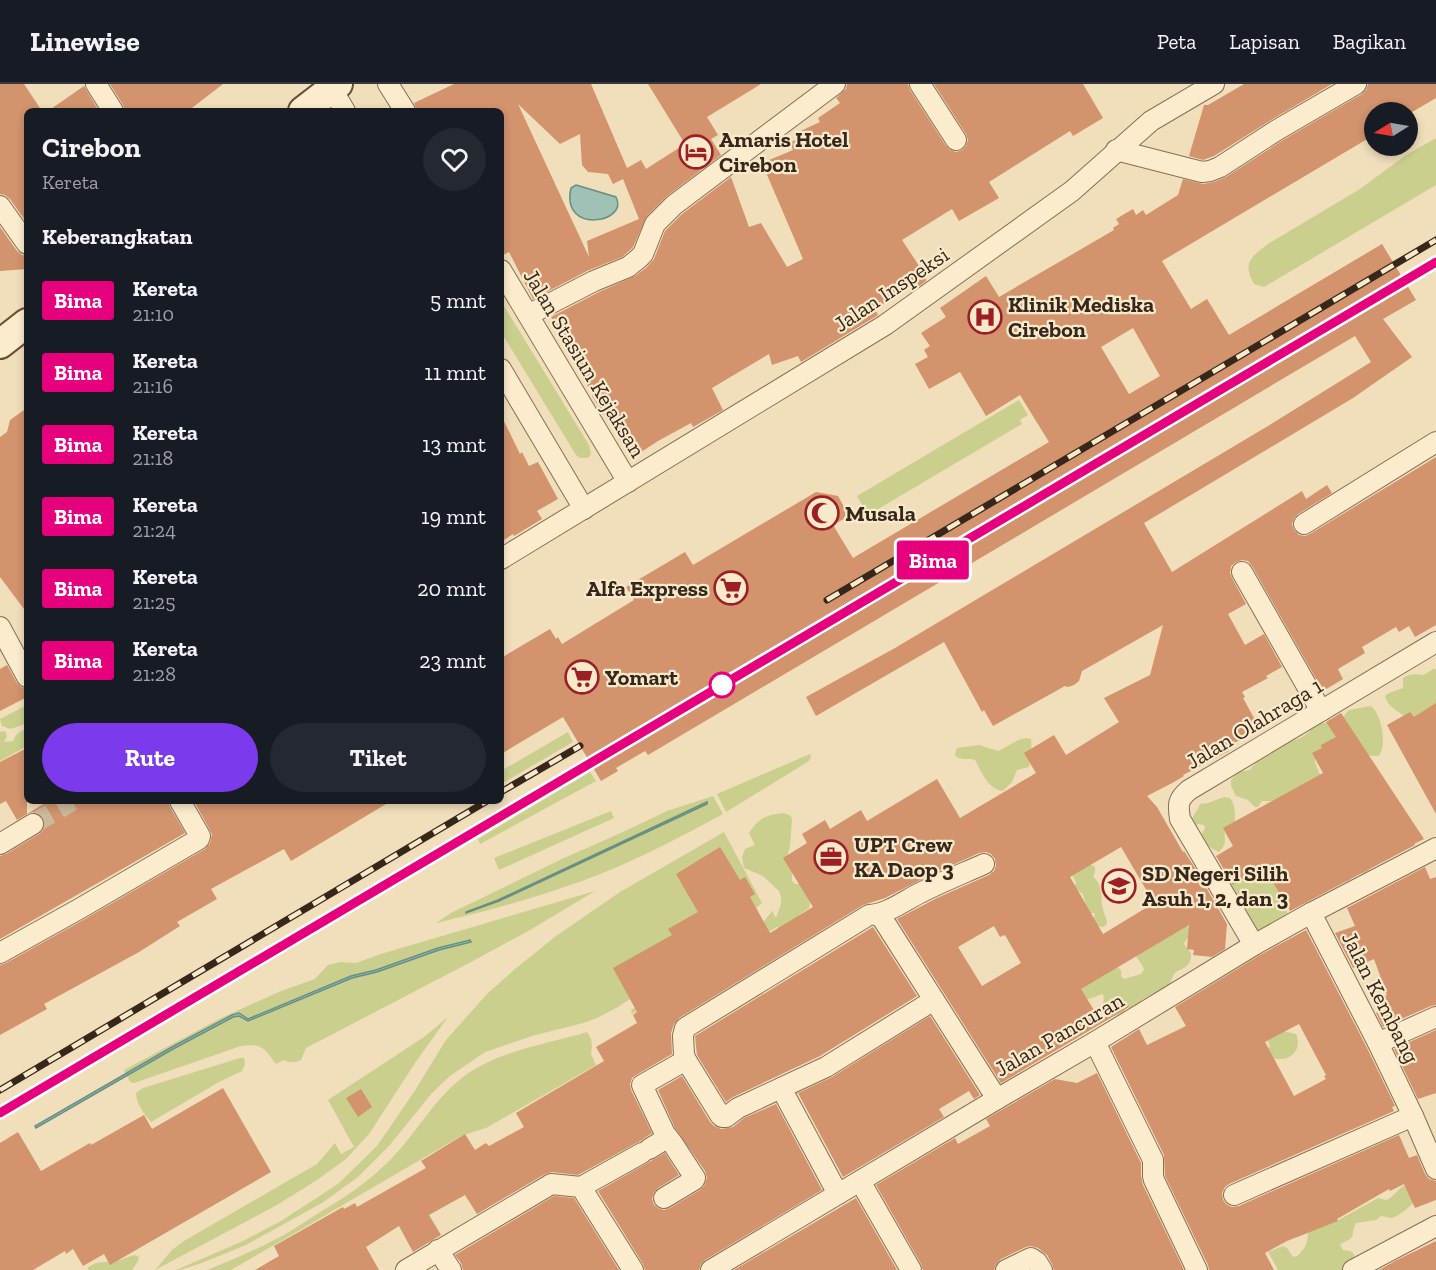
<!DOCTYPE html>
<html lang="id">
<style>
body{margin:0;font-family:"Zilla Slab",serif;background:#242831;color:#f1f3f6;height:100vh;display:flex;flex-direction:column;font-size:22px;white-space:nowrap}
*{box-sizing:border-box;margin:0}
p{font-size:20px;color:#9ea1a6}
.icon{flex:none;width:33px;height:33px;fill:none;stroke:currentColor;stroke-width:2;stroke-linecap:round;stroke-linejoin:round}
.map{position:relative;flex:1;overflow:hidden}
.side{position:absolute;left:24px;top:24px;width:480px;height:696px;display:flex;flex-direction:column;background:#171b24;border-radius:9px;box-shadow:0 3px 9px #0003}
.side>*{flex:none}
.badge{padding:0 12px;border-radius:4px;font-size:21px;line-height:39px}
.needle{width:39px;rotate:259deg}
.tools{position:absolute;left:1364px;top:18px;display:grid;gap:12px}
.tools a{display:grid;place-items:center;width:54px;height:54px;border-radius:50%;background:#171b24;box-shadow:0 3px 9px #0003;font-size:30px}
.map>.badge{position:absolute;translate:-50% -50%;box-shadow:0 0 0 3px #fff}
h2{padding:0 18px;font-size:22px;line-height:54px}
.round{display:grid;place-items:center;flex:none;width:63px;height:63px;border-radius:32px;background:#242831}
.summary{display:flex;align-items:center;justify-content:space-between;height:102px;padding:0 18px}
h1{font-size:28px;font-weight:700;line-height:45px}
.button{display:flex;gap:12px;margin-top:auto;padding:12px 18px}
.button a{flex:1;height:69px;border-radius:36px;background:#7c3aed;color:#fff;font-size:24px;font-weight:700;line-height:69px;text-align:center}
.button a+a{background:#242831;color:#f1f3f6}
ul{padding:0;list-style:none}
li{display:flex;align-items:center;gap:18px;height:72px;padding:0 18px}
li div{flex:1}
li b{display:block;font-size:22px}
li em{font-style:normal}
li .badge{min-width:66px;font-weight:700;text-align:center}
header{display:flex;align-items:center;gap:36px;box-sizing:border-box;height:84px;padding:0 30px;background:#171b24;border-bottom:2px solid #363941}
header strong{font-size:28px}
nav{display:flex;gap:33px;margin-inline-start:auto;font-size:21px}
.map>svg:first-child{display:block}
.green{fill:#cacf8e}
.water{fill:#9fc1b6;stroke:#678f83;stroke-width:1.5}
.building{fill:#d2936d;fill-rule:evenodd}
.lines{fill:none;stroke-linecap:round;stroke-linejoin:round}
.minor-tunnel{stroke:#ccb99b;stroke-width:20;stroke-dasharray:20 10;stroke-linecap:butt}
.minor-casing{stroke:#896e54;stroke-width:22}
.secondary-casing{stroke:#6a4f37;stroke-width:32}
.minor{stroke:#fbecce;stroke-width:20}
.secondary{stroke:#fbecce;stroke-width:28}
.rail-casing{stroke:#37271a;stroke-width:7}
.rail{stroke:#f8e9cb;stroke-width:4.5;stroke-dasharray:14;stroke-linecap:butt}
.line-casing{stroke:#fff;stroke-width:14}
.line{stroke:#e6007e;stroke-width:9}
.stop-dot{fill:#fff;stroke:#e6007e;stroke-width:3}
.labels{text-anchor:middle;stroke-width:4.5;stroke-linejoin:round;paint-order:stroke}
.poi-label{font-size:22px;font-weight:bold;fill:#37271a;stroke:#f8e9cb;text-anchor:start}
.street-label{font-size:22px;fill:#37271a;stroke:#f8e9cb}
</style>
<header>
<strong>Linewise</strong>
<nav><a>Peta</a><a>Lapisan</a><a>Bagikan</a></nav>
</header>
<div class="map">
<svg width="1436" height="1186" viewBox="0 0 1436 1186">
<rect width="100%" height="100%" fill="#f1debb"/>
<!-- green -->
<g class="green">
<path d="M1436 54V101L1264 203 1254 200C1242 179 1251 173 1268 160L1360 105 1406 71Z"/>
<path d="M501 217 589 361 591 370 588 374H580L576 371 501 248Z"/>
<path d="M1019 316 1028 331 1020 336 1022 340 868 431 857 412Z"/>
<path d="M1433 585H1436V621L1408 637C1402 627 1388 625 1385 612L1389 609 1403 604V594C1410 589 1417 590 1424 591Z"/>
<path d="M27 621V639L11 645 2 642 0 635Z"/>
<path d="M1371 622C1382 631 1387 661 1379 672L1315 669V679L1321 693 1275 717H1262L1258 723H1255L1248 716 1236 712 1231 702V696L1238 688 1250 686 1256 678 1292 657 1301 654 1309 648 1313 639H1338L1349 626Z"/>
<path d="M23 646H27V662L0 677V648L5 647 7 652 4 658 13 657 16 651Z"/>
<path d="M568 648 573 658 501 700V687Z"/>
<path d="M1027 654 1031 655C1032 660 1031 678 1029 683L1017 686 1012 698 1003 707C988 705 982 689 975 676 969 673 960 678 955 671L957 664 979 661 998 667C1008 663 1015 655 1027 654Z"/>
<path d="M810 670 811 673 809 677 726 728 717 710Z"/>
<path d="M590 688 596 697 480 760 478 755Z"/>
<path d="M713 712 723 730C677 755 631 779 582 797 534 814 485 828 436 839L451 829 564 774 623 748 667 727Z"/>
<path d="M1224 713 1230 714C1235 720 1235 729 1235 738L1228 742 1225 743C1223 753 1229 759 1219 768L1211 764 1202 756 1201 751 1205 744 1204 741 1198 740 1194 743 1190 740C1192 732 1197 728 1200 720L1208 719Z"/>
<path d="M611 727 614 734 499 786 494 774Z"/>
<path d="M784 729 791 732 792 736 790 763 787 773 792 782V797L795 800H803L806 804 810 820 809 824 798 832 792 844 784 847 777 843 632 930 631 926 762 840 772 827 776 834 781 820V813L779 807 763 792 744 784 742 773 745 765 755 761 749 749C759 734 766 731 784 729Z"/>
<path d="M724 748 762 819 718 856 618 923 597 934 583 939 532 952 485 968 450 992 432 1009 389 1062 358 1093 322 1119 246 1161 202 1179 180 1186H176L243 1157 281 1137 318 1113 339 1099 377 1062 414 1008 446 956 487 910 515 885 556 852 620 808Z"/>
<path d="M1276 778 1370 784 1367 789 1351 790V796L1348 797 1289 819 1285 823 1288 831 1257 848 1226 802 1229 798 1250 790 1261 791Z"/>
<path d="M1090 780 1095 783V788L1093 793C1104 801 1100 814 1103 825 1104 832 1107 833 1107 840L1103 843 1097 842 1094 834 1095 829H1089L1086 822 1083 810 1074 804 1076 798 1072 791Z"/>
<path d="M595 807 530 846 471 878 306 964 301 976C295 979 291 979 284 976L276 980C264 964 262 959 241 962L134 999 130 998 124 986 221 934 281 907 315 895 328 881 340 878 356 879 381 870Z"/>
<path d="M1186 836 1191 850 1184 859C1185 863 1190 866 1191 870 1192 885 1179 884 1174 890 1172 893 1172 896 1170 899 1162 908 1151 909 1142 916 1138 919 1137 923 1132 925L1128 923 1125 925 1123 932 1105 931C1099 923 1106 918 1103 910 1097 911 1093 915 1086 915L1043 887 1117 883C1121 885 1122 887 1121 892L1124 895 1141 890 1144 886C1143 880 1136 874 1133 867Z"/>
<path d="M448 933 417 976 369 1050 346 1075 317 1096 277 1121 155 1186 172 1166 184 1157 317 1080 335 1059 341 1070 354 1063 328 1016 424 953Z"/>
<path d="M1283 947 1296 950C1304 969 1285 981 1268 972L1267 966 1270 962 1267 955Z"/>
<path d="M587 948 591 955 592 961 591 970 596 981 486 1044 461 1052 312 1139 231 1186H207C229 1177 252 1168 274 1156 289 1149 303 1139 317 1130 344 1114 367 1099 390 1076 416 1050 433 1016 463 993 499 966 545 961 587 948Z"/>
<path d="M240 974H244L245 980 242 987 219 998 151 1038C144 1030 136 1019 136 1009L143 1004Z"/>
<path d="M1410 1099 1416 1116C1412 1121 1397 1134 1391 1134 1390 1134 1382 1132 1381 1132L1376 1136 1356 1139C1350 1151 1358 1153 1340 1160L1343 1166 1350 1167 1354 1170 1355 1177 1347 1186H1278L1268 1168 1283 1162 1287 1164 1293 1173 1297 1172C1305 1165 1308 1159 1308 1148L1333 1139 1378 1114 1386 1116 1390 1114 1403 1102Z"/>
<path d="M134 1171 139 1173 138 1177 132 1186H88V1183L96 1179 120 1176Z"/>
</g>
<!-- water -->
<g class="water">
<path d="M576 101 616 113C630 139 560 151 571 104Z"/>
<path d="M707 718V720L499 817 466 829V828L498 816Z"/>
<path d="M470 856 471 858 439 866 377 888 352 894 248 937 239 932 233 933 173 965 36 1044 35 1042 172 963 232 931 239 929 248 935 351 892 376 886 438 864Z"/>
</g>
<!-- building -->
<g class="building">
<path d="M0 0H24L42 27H27V139L10 115 5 111 0 110Z"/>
<path d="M110 0H223L188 27H125L123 21Z"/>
<path d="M454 0H591L627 84 641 76 646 85 685 60 648 0H761L707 33 718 51 711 55 721 71 667 112 647 132 633 163 630 166 622 173 589 186 533 215 509 168 501 172V27H417L414 19ZM518 20 560 60 580 50 582 81 588 88 608 90 613 100 623 95 639 135 587 157 589 173Z"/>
<path d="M847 0H908L910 6 946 62 950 66 956 68 962 66 966 62 968 56 966 50 934 0H1083L1103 34 1073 52 1070 47 989 98 999 114 959 137 952 125 902 156 925 191 926 197 914 206 911 202 875 225 878 231 801 278 798 272 772 281 769 270 712 304 723 326 693 343 691 339 658 357 632 374 592 312 593 311 559 253 562 251 551 233 599 208 635 192 646 184 654 175 665 147 682 130 731 93 749 143 761 139 787 183 803 175 762 79 793 66 790 59 797 55 794 50 820 38 818 34 840 19 836 14 846 5Z"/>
<path d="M1244 0H1332L1271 36 1214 72 1203 76 1189 72 1204 21H1208Z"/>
<path d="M1368 0H1436V14L1407 31V28H1374V51L1162 177 1191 225 1207 215 1229 251 1382 160 1416 216 1383 235 1412 273 1353 314 1144 439 1172 488 1302 407 1306 415 1327 401 1332 409 1298 430 1294 434 1292 440 1294 446 1299 451 1305 452 1310 450 1436 373V541L1415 553 1409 542 1399 548 1396 543 1362 563 1365 569 1338 585 1343 595 1323 607 1252 482 1248 477 1242 476 1236 478 1231 482 1230 489 1232 494 1246 520 1228 530 1245 561 1264 550 1282 583 1266 592 1268 594 1242 608 1245 613 1243 614 1260 645 1227 663 1229 667 1183 691 1184 692 1174 698 1147 712 1157 723 1183 768 1184 767 1195 784 1227 840 1225 865 1212 873 1193 871 1194 866 1187 865 1189 841 1081 905 1100 936 1127 920 1129 923 1001 999 897 835 937 814 989 791 994 787 996 782 995 775 991 770 986 768 979 769 926 793 885 814 863 821 679 934 674 940 671 949 672 970 636 991 632 994 630 1000 631 1006 652 1049 640 1057 578 1091 552 1088 545 1090 477 1130 465 1111 429 1131 441 1151 413 1168 399 1142 366 1163 379 1186H255L279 1172 274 1162 343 1123 344 1125 355 1119 357 1123 426 1084 421 1077 465 1050 475 1066 486 1059 489 1062 524 1043 516 1029 604 977 596 963 637 939 633 931 637 928 613 884 672 851 668 845 698 828 676 790 720 763 740 796 745 793 755 810 750 813 770 849 813 823 783 774 807 759 802 750 825 736 830 745 861 726 867 737 937 695 960 734 1036 689 1024 669 1054 651 1066 671 1119 638 1104 614 1150 591 1163 541 1082 587 1079 597 1074 601 1068 603 1065 602 993 642 984 626 982 628 944 558 816 632 806 613 895 564 1268 342 1371 278 1355 252 648 671 645 667 616 684 618 687 601 697 563 633 501 670V574L550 545 556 555 558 553 562 560 634 516 626 503 685 468 693 481 816 408 838 412 849 432 833 441 853 474 1049 358 1020 311 986 332 960 288 929 305 915 280 928 273 924 266 930 262 921 249 946 233 940 224 986 192 999 213 1114 146 1113 144 1119 140 1116 135 1133 125 1136 131 1143 126 1146 131 1178 111 1183 95 1203 100 1214 98 1226 93 1283 56 1362 10 1366 6ZM1133 244 1160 292 1129 310 1101 263ZM1121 763 1154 819 1103 850 1070 793ZM994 842 1000 853 1005 851 1021 879 982 902 958 863Z"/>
<path d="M84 2 99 27H48Z"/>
<path d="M0 143 17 167 22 171 27 172V185L0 187Z"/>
<path d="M27 324V529L0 493V353L7 348 10 336Z"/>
<path d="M501 331 520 370 522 368 529 382 538 378 558 415 537 427 542 435 514 452 513 450 501 458Z"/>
<path d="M7 581 17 599 21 603 27 605V613L0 627V585Z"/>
<path d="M1436 619V730L1387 641 1410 628 1414 633Z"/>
<path d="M1341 629 1424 755 1414 760 1415 761 1290 827 1264 783 1233 801 1216 772 1233 762 1223 744 1323 689 1312 669 1322 664 1321 661 1336 653 1326 638Z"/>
<path d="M27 664V730L48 717H168L170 723 185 749 0 855V772L6 770 39 750 43 746 45 740 43 733 39 730 33 728 27 730 17 736 6 717 0 720V678Z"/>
<path d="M194 717H391L291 777 284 765 211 805 217 815 177 838 180 842 139 868 44 920 47 925 0 951V881L6 879 85 835 205 765 210 759 212 750Z"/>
<path d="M1425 783 1430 795 1436 793V921L1431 922 1383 943 1376 929 1386 925 1381 913 1387 911 1374 875 1353 884 1335 849 1355 842 1347 824Z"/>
<path d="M873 843 917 912 820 972 733 1013 726 1018 697 971 695 952Z"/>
<path d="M1306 846 1367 964 1395 1022 1392 1023 1394 1027 1229 1100 1225 1103 1222 1109 1223 1116 1226 1120 1232 1123 1239 1122 1399 1051 1409 1074 1417 1071 1425 1090 1429 1095 1436 1097V1116L1415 1124 1404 1100 1390 1107 1389 1105 1337 1135 1338 1137 1287 1157 1265 1169 1274 1186H1209L1208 1181 1165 1092 1164 1071 1111 963 1139 945 1147 961 1186 942 1175 923 1260 871ZM1299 940 1326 991 1324 992 1326 995 1294 1012 1265 958Z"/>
<path d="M930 932 980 1011 974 1015 969 1007 939 1025 944 1033 843 1093 798 1009 832 993Z"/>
<path d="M1436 946V1009L1418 1015 1394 965Z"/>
<path d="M1097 989 1141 1079V1092L1143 1101 1184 1186H1054L1052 1180 1047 1171 1038 1164 1031 1162 1026 1163 1001 1175 996 1180 994 1186H923L921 1180 876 1101 955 1054 958 1060 990 1042 986 1035 1055 995 1077 999Z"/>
<path d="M682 992 710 1038 714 1042 721 1045 733 1043 744 1034 776 1020 822 1106 705 1176 701 1180 699 1186H645L643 1180 598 1107 665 1069 679 1091 658 1104 654 1108 652 1115 654 1121 658 1124 664 1126 670 1124 700 1106 704 1102 707 1094 705 1087 675 1044 658 1006Z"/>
<path d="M223 1004 271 1088 110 1181 104 1170 83 1182 73 1165 66 1170 65 1167 33 1186H0V1059L18 1048 41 1087 90 1059 91 1061 144 1031 152 1045Z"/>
<path d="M361 1005 372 1023 358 1033 346 1014Z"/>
<path d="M554 1112 574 1114 619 1186H463L461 1179 455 1171Z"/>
<path d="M856 1114 897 1186H734Z"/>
<path d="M1436 1157V1186H1379L1397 1176Z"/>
</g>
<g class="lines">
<!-- minor-tunnel -->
<path class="minor-tunnel" d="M33 740 72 717"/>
<defs>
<g id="minor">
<path d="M96 0 113 27"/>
<path d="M388 0 405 27"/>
<path d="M920 0 956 56"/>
<path d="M332 5 345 27"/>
<path d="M1116 66 1202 88 1210 87 1220 83 1277 46 1356 0"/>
<path d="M0 122 27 160"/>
<path d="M501 186 628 398"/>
<path d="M528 231 594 197 628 183 638 175 643 170 655 140 674 121 835 0"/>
<path d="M501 285 584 425"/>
<path d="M1304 440 1436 358"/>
<path d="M501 475 885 241 1072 107 1151 37 1214 0"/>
<path d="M1242 488 1321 627"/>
<path d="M0 543 27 593"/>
<path d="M0 760 33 740"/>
<path d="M1311 829 1378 959 1413 1032 1436 1085"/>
<path d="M877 831 882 834 997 1015"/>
<path d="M1254 861 1180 735C1178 721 1177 716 1189 706L1436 558"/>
<path d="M0 869 79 825 199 755 200 752 180 717"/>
<path d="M934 916 826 983 738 1024 726 1033H722L720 1031 686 976 684 971 683 952 685 944 869 831C889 830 906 815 924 807 944 797 964 789 984 780"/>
<path d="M1095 958 1153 1076V1092L1154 1096 1197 1186"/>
<path d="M1378 959 1436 933"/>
<path d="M781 1004 838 1110"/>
<path d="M649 1065 667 1054 642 1001 686 976"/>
<path d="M860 1097 911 1186"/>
<path d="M581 1103 642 1069"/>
<path d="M1234 1111 1413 1032"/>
<path d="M664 1114 694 1096 695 1094 673 1060 667 1052"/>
<path d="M438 1166 451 1186"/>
<path d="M406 1186 548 1102 551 1100 581 1103 633 1186"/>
<path d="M711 1186 997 1015 1095 958 1254 861 1311 829 1436 764"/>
<path d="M1006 1186 1031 1174 1037 1178 1042 1186"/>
<path d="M1353 1186 1436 1142"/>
</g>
<g id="secondary">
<path d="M303 27 338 0"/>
<path d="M0 260 27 239"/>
</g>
</defs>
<!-- minor casing -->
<use href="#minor" class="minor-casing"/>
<!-- secondary casing -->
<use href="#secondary" class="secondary-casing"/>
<!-- minor -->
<use href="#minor" class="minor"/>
<!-- secondary -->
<use href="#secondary" class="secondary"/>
<defs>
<g id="rail">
<path d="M827 516 1436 156"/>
<path d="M837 533 1436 178"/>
<path d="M607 669 609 668"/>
<path d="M501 708 580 662"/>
<path d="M0 1006 487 717"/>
<path d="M0 1029 591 679"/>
</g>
</defs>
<!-- rail casing -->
<use href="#rail" class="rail-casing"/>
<!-- rail -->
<use href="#rail" class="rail"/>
</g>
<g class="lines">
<defs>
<path id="line" d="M0 1029 1436 178"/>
</defs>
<!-- line casing -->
<use href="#line" class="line-casing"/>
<!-- line -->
<use href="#line" class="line"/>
</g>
<!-- icons -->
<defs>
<symbol id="hotel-ring" viewBox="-11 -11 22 22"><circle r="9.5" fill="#f8e9cb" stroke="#9c1f25" stroke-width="1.5"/><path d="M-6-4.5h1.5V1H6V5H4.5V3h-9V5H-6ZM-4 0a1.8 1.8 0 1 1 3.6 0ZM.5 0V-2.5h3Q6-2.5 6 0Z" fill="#9c1f25"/></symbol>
<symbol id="hospital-ring" viewBox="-11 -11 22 22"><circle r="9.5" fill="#f8e9cb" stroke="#9c1f25" stroke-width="1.5"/><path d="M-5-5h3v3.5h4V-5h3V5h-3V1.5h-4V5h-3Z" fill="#9c1f25"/></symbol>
<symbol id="mosque-ring" viewBox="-11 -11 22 22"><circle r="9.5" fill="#f8e9cb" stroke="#9c1f25" stroke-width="1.5"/><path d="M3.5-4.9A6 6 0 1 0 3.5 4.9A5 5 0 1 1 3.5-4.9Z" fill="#9c1f25"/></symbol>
<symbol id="supermarket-ring" viewBox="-11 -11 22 22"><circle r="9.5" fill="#f8e9cb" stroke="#9c1f25" stroke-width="1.5"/><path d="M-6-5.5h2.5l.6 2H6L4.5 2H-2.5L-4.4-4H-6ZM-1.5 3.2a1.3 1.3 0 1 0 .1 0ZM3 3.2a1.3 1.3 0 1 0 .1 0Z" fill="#9c1f25"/></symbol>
<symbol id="office-ring" viewBox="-11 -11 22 22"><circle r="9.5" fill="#f8e9cb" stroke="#9c1f25" stroke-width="1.5"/><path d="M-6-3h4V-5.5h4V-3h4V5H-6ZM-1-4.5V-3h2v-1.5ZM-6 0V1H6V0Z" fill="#9c1f25"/></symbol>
<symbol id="school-ring" viewBox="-11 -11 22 22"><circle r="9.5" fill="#f8e9cb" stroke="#9c1f25" stroke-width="1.5"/><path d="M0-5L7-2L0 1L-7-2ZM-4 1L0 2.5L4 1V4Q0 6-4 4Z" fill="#9c1f25"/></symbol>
</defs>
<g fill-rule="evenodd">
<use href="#hotel-ring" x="677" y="49" width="38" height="38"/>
<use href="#hospital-ring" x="966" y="214" width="38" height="38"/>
<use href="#mosque-ring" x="803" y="410" width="38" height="38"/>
<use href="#supermarket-ring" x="712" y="485" width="38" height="38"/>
<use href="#supermarket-ring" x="563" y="574" width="38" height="38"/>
<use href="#office-ring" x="812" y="754" width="38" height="38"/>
<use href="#school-ring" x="1100" y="783" width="38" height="38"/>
</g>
<!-- markers -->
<circle class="stop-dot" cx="722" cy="601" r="12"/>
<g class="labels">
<!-- poi labels -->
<g class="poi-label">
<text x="719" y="63">Amaris Hotel<tspan x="719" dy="25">Cirebon</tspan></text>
<text x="1008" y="228">Klinik Mediska<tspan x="1008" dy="25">Cirebon</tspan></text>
<text x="845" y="437">Musala</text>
<text x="708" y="512" text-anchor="end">Alfa Express</text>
<text x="605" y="601">Yomart</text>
<text x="854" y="768">UPT Crew<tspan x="854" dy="25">KA Daop 3</tspan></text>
<text x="1142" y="797">SD Negeri Silih<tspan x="1142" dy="25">Asuh 1, 2, dan 3</tspan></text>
</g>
<!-- street labels -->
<g class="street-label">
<text transform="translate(891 205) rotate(-34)" y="8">Jalan Inspeksi</text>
<text transform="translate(585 279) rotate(59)" y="8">Jalan Stasiun Kejaksan</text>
<text transform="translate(1254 639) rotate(-31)" y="8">Jalan Olahraga 1</text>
<text transform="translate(1381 913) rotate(63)" y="8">Jalan Kembang</text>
<text transform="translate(1059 950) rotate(-30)" y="8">Jalan Pancuran</text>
</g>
</g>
</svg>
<div class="tools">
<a><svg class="needle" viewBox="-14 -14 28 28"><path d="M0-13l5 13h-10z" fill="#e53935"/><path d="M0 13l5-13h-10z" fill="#9ea1a6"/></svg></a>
</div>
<b class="badge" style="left:933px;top:476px;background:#e6007e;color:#fff">Bima</b>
<section class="side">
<div class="summary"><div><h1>Cirebon</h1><p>Kereta</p></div><a class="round"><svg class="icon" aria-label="heart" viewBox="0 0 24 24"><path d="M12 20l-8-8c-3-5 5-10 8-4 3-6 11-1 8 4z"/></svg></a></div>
<h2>Keberangkatan</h2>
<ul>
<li><span class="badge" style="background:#e6007e;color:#fff">Bima</span><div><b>Kereta</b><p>21:10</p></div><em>5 mnt</em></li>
<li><span class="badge" style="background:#e6007e;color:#fff">Bima</span><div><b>Kereta</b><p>21:16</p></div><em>11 mnt</em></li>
<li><span class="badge" style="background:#e6007e;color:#fff">Bima</span><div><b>Kereta</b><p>21:18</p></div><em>13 mnt</em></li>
<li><span class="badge" style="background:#e6007e;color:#fff">Bima</span><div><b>Kereta</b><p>21:24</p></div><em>19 mnt</em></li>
<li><span class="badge" style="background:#e6007e;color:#fff">Bima</span><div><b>Kereta</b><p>21:25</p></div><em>20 mnt</em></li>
<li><span class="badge" style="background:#e6007e;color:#fff">Bima</span><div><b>Kereta</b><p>21:28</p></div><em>23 mnt</em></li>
</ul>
<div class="button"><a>Rute</a><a>Tiket</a></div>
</section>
</div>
